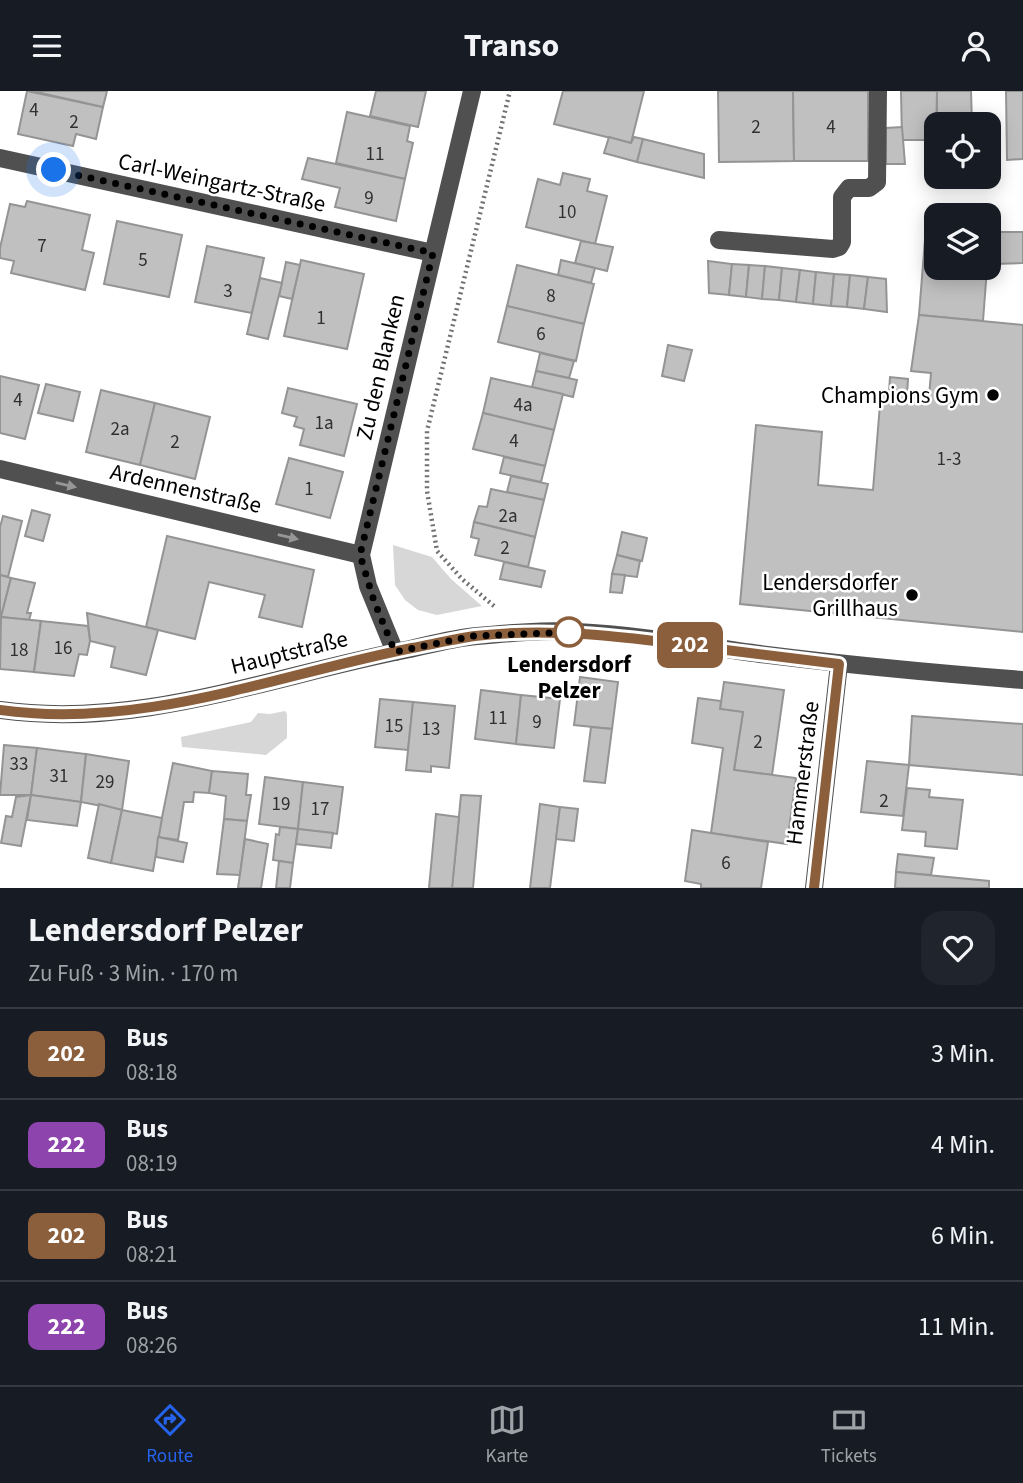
<!DOCTYPE html>
<html lang="de">
<meta charset="utf-8">
<style>
body{margin:0;font-family:"Source Sans 3",sans-serif;background:#20242c;color:#f1f3f6;height:100vh;display:flex;flex-direction:column;font-size:26px;white-space:nowrap}
*{box-sizing:border-box;margin:0}
p{font-size:23px;color:#9ea1a6}
.icon{flex:none;width:38px;height:38px;fill:none;stroke:currentColor;stroke-width:2;stroke-linecap:round;stroke-linejoin:round}
.map{position:relative;height:797px;overflow:hidden}
.side{display:flex;flex-direction:column;background:#171b24;flex:1}
.side>*{flex:none}
.badge{padding:0 14px;border-radius:10px;font-size:24px;line-height:46px}
.fabs{position:absolute;left:924px;top:21px;display:grid;gap:14px}
.fabs a{display:grid;place-items:center;width:77px;height:77px;border-radius:14px;background:#171b24;box-shadow:0 4px 18px #0003;font-size:35px}
.you{position:absolute;width:35px;height:35px;margin:-18px;border:5px solid #fff;border-radius:50%;background:#1a73e8;box-shadow:0 0 0 10px #1a73e833}
.map>.badge{position:absolute;translate:-50% -50%;box-shadow:0 0 0 4px #fff}
.round{display:grid;place-items:center;flex:none;width:74px;height:74px;border-radius:21px;background:#20242c}
.headline{display:flex;align-items:center;justify-content:space-between;height:119px;padding:0 28px}
h1{font-size:33px;font-weight:700;line-height:52px}
ul{padding:0;list-style:none}
li{display:flex;align-items:center;gap:21px;height:91px;padding:0 28px;border-top:2px solid #363941}
li div{flex:1}
li b{display:block;font-size:26px}
li em{font-style:normal}
li .badge{min-width:77px;font-weight:700;text-align:center}
header{display:flex;justify-content:space-between;align-items:center;height:91px;padding:0 28px;background:#171b24;font-size:32px;font-weight:700}
.dock{display:flex;justify-content:space-around;align-items:center;height:98px;border-top:2px solid #363941;background:#171b24;font-size:19px;color:#9ea1a6}
.dock a{display:grid;justify-items:center;gap:4px}
.dock .current{color:#2563eb}
.map>svg:first-child{display:block}
.green{fill:#d7d7d7}
.building{fill:#c0c0c0;stroke:#949494;stroke-width:2}
.lines{fill:none;stroke-linecap:round;stroke-linejoin:round}
.path{stroke:#727272;stroke-width:4.5;stroke-dasharray:2 3.5;stroke-linecap:butt}
.minor{stroke:#505050;stroke-width:18}
.oneway{fill:#969696}
.line-casing{stroke:#fff;stroke-width:16}
.line{stroke:#8b5e3c;stroke-width:10}
.walk{stroke:#000;stroke-width:7;stroke-dasharray:0 12.6}
.poi-dot{fill:#000;stroke:#fff;stroke-width:2.5}
.stop-dot{fill:#fff;stroke:#8b5e3c;stroke-width:3.5}
.labels{text-anchor:middle;stroke-width:5;stroke-linejoin:round;paint-order:stroke}
.number-label{font-size:19px;fill:#303030}
.street-label{font-size:23px;fill:#000;stroke:#fff}
.poi-label{font-size:23px;fill:#000;stroke:#fff;text-anchor:end}
.stop-label{font-size:23px;font-weight:bold;fill:#000;stroke:#fff}
</style>
<header><svg class="icon" aria-label="menu" viewBox="0 0 24 24"><path d="M4 6h16M4 12h16M4 18h16"/></svg>Transo<svg class="icon" aria-label="person" viewBox="0 0 24 24"><circle cx="12" cy="8" r="4"/><path d="M4 21q1-7 8-7t8 7"/></svg></header>
<div class="map">
<svg width="1023" height="797" viewBox="0 0 1023 797">
<rect width="100%" height="100%" fill="#fff"/>
<!-- green -->
<g class="green">
<path d="M393 454 432 466 451 488 482 515 437 524 418 519 405 509 395 494Z"/>
<path d="M285 620 287 623V647L266 664 182 656 181 646 251 631 258 622 270 623Z"/>
</g>
<!-- building -->
<g class="building">
<path d="M27 0 103 16 96 48 76 43 73 55 18 43Z"/>
<path d="M32 0H107L103 16Z"/>
<path d="M376 0H426L418 36 370 25Z"/>
<path d="M563 0H644L631 52 554 33Z"/>
<path d="M718 0H793L794 70 719 71Z"/>
<path d="M793 0H868V70H794Z"/>
<path d="M901 0H937L936 49H902Z"/>
<path d="M937 0H971L972 33H937Z"/>
<path d="M1006 0H1023V68L1007 69Z"/>
<path d="M347 21 410 35 407 50 413 52 405 88 336 72Z"/>
<path d="M902 36 905 73H886V37Z"/>
<path d="M609 46 631 52 634 46 643 48 637 71 604 62Z"/>
<path d="M643 48 704 63V87L637 71Z"/>
<path d="M308 67 405 88 396 130 335 116 340 97 302 88Z"/>
<path d="M563 82 590 88 587 100 607 105 595 153 526 136 538 88 560 94Z"/>
<path d="M27 110 90 124 82 159 94 162 85 199 11 182 14 170 0 167V157L10 113 25 116Z"/>
<path d="M117 130 182 144 169 206 104 193Z"/>
<path d="M926 136 936 137V177H987L983 230 919 224Z"/>
<path d="M995 141H1023V172L995 173Z"/>
<path d="M581 150 613 156 607 180 575 172Z"/>
<path d="M207 155 264 167 252 222 195 211Z"/>
<path d="M301 169 364 183 347 258 284 245Z"/>
<path d="M561 169 595 177 591 192 558 184Z"/>
<path d="M708 170 732 173 729 204 709 202Z"/>
<path d="M286 171 300 174 292 208 279 205Z"/>
<path d="M732 173 749 174 746 206 729 204Z"/>
<path d="M517 174 594 193 584 233 507 215Z"/>
<path d="M749 174 765 175 762 208 746 206Z"/>
<path d="M765 175 782 177 779 209 762 208Z"/>
<path d="M782 177 800 179 796 211 779 209Z"/>
<path d="M800 179 816 181 813 213 796 211Z"/>
<path d="M816 181 834 183 831 215 813 213Z"/>
<path d="M834 183 850 184 847 216 831 215Z"/>
<path d="M850 184 868 186 864 218 847 216Z"/>
<path d="M868 186 886 188 887 221 864 218Z"/>
<path d="M260 187 282 192 268 248 247 243Z"/>
<path d="M507 215 584 233 576 270 498 251Z"/>
<path d="M919 224 1023 234V541L740 513 756 334 822 341 818 394 873 399 881 301H889L890 286 908 288 907 304 929 305 931 282 911 280Z"/>
<path d="M668 254 692 259 684 290 662 285Z"/>
<path d="M540 262 574 270 569 287 536 280Z"/>
<path d="M536 280 577 289 573 306 532 296Z"/>
<path d="M0 285 39 294 25 348 0 342Z"/>
<path d="M491 287 563 303 554 339 483 322Z"/>
<path d="M46 293 80 301 73 330 38 322Z"/>
<path d="M288 297 357 313 344 365 300 354 304 338 294 335 297 326 282 322Z"/>
<path d="M101 299 155 312 140 374 86 361Z"/>
<path d="M155 312 210 326 195 388 140 374Z"/>
<path d="M483 322 554 339 545 375 473 358Z"/>
<path d="M504 366 545 375 541 391 500 382Z"/>
<path d="M289 367 343 381 330 427 276 413Z"/>
<path d="M511 385 548 393 544 409 507 401Z"/>
<path d="M491 398 544 409 535 446 474 431 479 415 487 416Z"/>
<path d="M32 419 50 424 43 450 25 445Z"/>
<path d="M3 425 22 430 8 486 0 484V436Z"/>
<path d="M474 431 535 446 528 476 475 464 479 448 471 446Z"/>
<path d="M622 441 647 447 642 470 617 464Z"/>
<path d="M167 445 314 479 302 536 259 526 265 504 209 491 195 548 146 536Z"/>
<path d="M617 464 640 470 637 486 612 483Z"/>
<path d="M504 471 545 480 541 496 500 488Z"/>
<path d="M612 483 625 484 622 502 610 501Z"/>
<path d="M0 484 11 487 1 526H0Z"/>
<path d="M11 487 35 492 27 522H31L29 529 1 526Z"/>
<path d="M87 522 158 539 146 584 111 576 115 556 90 550Z"/>
<path d="M1 526 41 530 34 581 0 578Z"/>
<path d="M41 530 88 535 90 550 87 564 79 563 74 585 34 581Z"/>
<path d="M580 586 618 591 612 638 574 634Z"/>
<path d="M724 591 784 599 772 684 734 679 743 621 720 618Z"/>
<path d="M481 599 521 604 516 653 475 648Z"/>
<path d="M521 604 560 608 554 657 516 653Z"/>
<path d="M698 607 721 610 720 618 743 621 734 679 796 687 787 753 711 742 723 657 692 652Z"/>
<path d="M380 608 413 611 408 659 375 656Z"/>
<path d="M413 611 455 615 449 677 431 675V681L406 679Z"/>
<path d="M912 625 1023 633V684L909 674Z"/>
<path d="M591 636 612 638 605 692 584 690Z"/>
<path d="M4 654 37 657 31 704H0Z"/>
<path d="M37 657 86 663 81 711 31 704Z"/>
<path d="M86 663 129 670 122 719 81 711Z"/>
<path d="M867 670 909 674 903 725 861 721Z"/>
<path d="M173 672 212 680 209 702 194 701 193 711H184L178 749 158 746Z"/>
<path d="M212 680 248 683 246 704H251L247 730 224 728 226 705 209 702Z"/>
<path d="M265 686 303 691 298 738 259 733Z"/>
<path d="M303 691 343 696 337 743 298 738Z"/>
<path d="M907 697 930 699 929 706 963 709 957 758 925 755 926 741 902 739Z"/>
<path d="M31 704 21 755 1 752 6 725 12 726 16 706Z"/>
<path d="M31 704 81 711 77 735 27 729Z"/>
<path d="M461 704 481 705 473 797H452Z"/>
<path d="M99 713 122 719 111 772 88 767Z"/>
<path d="M540 713 560 716 550 797H530Z"/>
<path d="M560 716 578 718 574 750 556 748Z"/>
<path d="M122 719 162 727 153 780 111 772Z"/>
<path d="M436 723 459 726 452 797H429Z"/>
<path d="M224 728 247 730 240 784 217 783Z"/>
<path d="M280 736 298 738 293 772 273 769 276 743 279 744Z"/>
<path d="M298 738 333 742 331 757 296 753Z"/>
<path d="M692 739 768 751 761 797H701V793L685 790Z"/>
<path d="M158 746 187 752 183 771 156 766Z"/>
<path d="M245 748 268 753 261 797H238Z"/>
<path d="M898 763 934 767 931 784 896 781Z"/>
<path d="M279 770 293 772 290 797H276Z"/>
<path d="M896 781 989 790V797H895Z"/>
</g>
<g class="lines">
<!-- path -->
<path class="path" d="M494 515 462 488 437 460 427 400V340L510 0"/>
<!-- minor -->
<g class="minor">
<path d="M0 67 433 162"/>
<path d="M719 149 833 158 839 156 842 151V106L849 97H869L877 91 878 0"/>
<path d="M0 378 361 464"/>
<path d="M395 561 368 495 361 464 472 0"/>
<path d="M0 619C140 639 274 584 410 558 432 553 454 547 477 545 510 542 544 539 577 541 638 544 700 555 760 563 848 574 935 582 1023 589"/>
<path d="M814 797 839 573"/>
</g>
</g>
<!-- one-way arrows -->
<defs><path id="oneway-solid" d="M-6-.8H1V-3.2L6.5 0L1 3.2V.8H-6Z" transform="scale(1.75)"/></defs>
<g class="oneway">
<use href="#oneway-solid" transform="translate(66 394) rotate(13)"/>
<use href="#oneway-solid" transform="translate(288 446) rotate(13)"/>
</g>
<g class="lines">
<defs>
<path id="line" d="M0 619C141 639 276 584 412 557 433 553 454 548 475 545 552 536 626 546 702 556 748 562 794 567 839 573L814 797"/>
</defs>
<!-- line casing -->
<use href="#line" class="line-casing"/>
<!-- line -->
<use href="#line" class="line"/>
<!-- walk -->
<path class="walk" d="M54 79 433 162 360 464 374 510 395 561 474 545 575 541H569"/>
</g>
<!-- markers -->
<g class="poi-dot">
<circle cx="993" cy="304" r="7"/>
<circle cx="912" cy="504" r="7"/>
</g>
<circle class="stop-dot" cx="569" cy="541" r="14"/>
<g class="labels">
<!-- number labels -->
<g class="number-label">
<text x="34" y="25">4</text>
<text x="74" y="37">2</text>
<text x="756" y="42">2</text>
<text x="831" y="42">4</text>
<text x="375" y="69">11</text>
<text x="369" y="113">9</text>
<text x="567" y="127">10</text>
<text x="42" y="161">7</text>
<text x="143" y="175">5</text>
<text x="228" y="206">3</text>
<text x="551" y="211">8</text>
<text x="321" y="233">1</text>
<text x="541" y="249">6</text>
<text x="18" y="315">4</text>
<text x="523" y="320">4a</text>
<text x="324" y="338">1a</text>
<text x="120" y="344">2a</text>
<text x="514" y="356">4</text>
<text x="175" y="357">2</text>
<text x="949" y="374">1-3</text>
<text x="309" y="404">1</text>
<text x="508" y="431">2a</text>
<text x="505" y="463">2</text>
<text x="63" y="563">16</text>
<text x="19" y="565">18</text>
<text x="498" y="633">11</text>
<text x="537" y="637">9</text>
<text x="394" y="641">15</text>
<text x="431" y="644">13</text>
<text x="758" y="657">2</text>
<text x="19" y="679">33</text>
<text x="59" y="691">31</text>
<text x="105" y="697">29</text>
<text x="884" y="716">2</text>
<text x="281" y="719">19</text>
<text x="320" y="724">17</text>
<text x="726" y="778">6</text>
</g>
<!-- street labels -->
<g class="street-label">
<text transform="translate(222 91) rotate(12)" y="8">Carl-Weingartz-Straße</text>
<text transform="translate(380 276) rotate(-77)" y="8">Zu den Blanken</text>
<text transform="translate(186 397) rotate(13)" y="8">Ardennenstraße</text>
<text transform="translate(289 561) rotate(-14)" y="8">Hauptstraße</text>
<text transform="translate(802 682) rotate(-83)" y="8">Hammerstraße</text>
</g>
<!-- poi labels -->
<g class="poi-label">
<text x="979" y="312">Champions Gym</text>
<text x="898" y="499">Lendersdorfer<tspan x="898" dy="26">Grillhaus</tspan></text>
</g>
<!-- stop labels -->
<g class="stop-label">
<text x="569" y="581">Lendersdorf<tspan x="569" dy="26">Pelzer</tspan></text>
</g>
</g>
</svg>
<div class="fabs">
<a><svg class="icon" aria-label="locate" viewBox="0 0 24 24"><circle cx="12" cy="12" r="6"/><path d="M12 2v4M12 18v4M2 12h4M18 12h4"/></svg></a>
<a><svg class="icon" aria-label="layers" viewBox="0 0 24 24"><path d="M12 4l9 5-9 5-9-5zM3 14l9 5 9-5"/></svg></a>
</div>
<div class="you" style="left:54px;top:79px"></div>
<b class="badge" style="left:690px;top:554px;background:#8b5e3c;color:#fff">202</b>
</div>
<section class="side">
<div class="headline"><div><h1>Lendersdorf Pelzer</h1><p>Zu Fuß · 3 Min. · 170 m</p></div><a class="round"><svg class="icon" aria-label="heart" viewBox="0 0 24 24"><path d="M12 20l-8-8c-3-5 5-10 8-4 3-6 11-1 8 4z"/></svg></a></div>
<ul>
<li><span class="badge" style="background:#8b5e3c;color:#fff">202</span><div><b>Bus</b><p>08:18</p></div><em>3 Min.</em></li>
<li><span class="badge" style="background:#8e44ad;color:#fff">222</span><div><b>Bus</b><p>08:19</p></div><em>4 Min.</em></li>
<li><span class="badge" style="background:#8b5e3c;color:#fff">202</span><div><b>Bus</b><p>08:21</p></div><em>6 Min.</em></li>
<li><span class="badge" style="background:#8e44ad;color:#fff">222</span><div><b>Bus</b><p>08:26</p></div><em>11 Min.</em></li>
</ul>
</section>
<nav class="dock">
<a class="current"><svg class="icon" aria-label="directions" viewBox="0 0 24 24"><path d="M12 3l9 9-9 9-9-9zM9 14v-3h6M13 9l2 2-2 2"/></svg>Route</a>
<a><svg class="icon" aria-label="map" viewBox="0 0 24 24"><path d="M3 6l6-2 6 2 6-2v14l-6 2-6-2-6 2zM9 4v14M15 6v14"/></svg>Karte</a>
<a><svg class="icon" aria-label="tickets" viewBox="0 0 24 24"><path d="M3 7h18v10H3zM15 7v10"/></svg>Tickets</a>
</nav>
